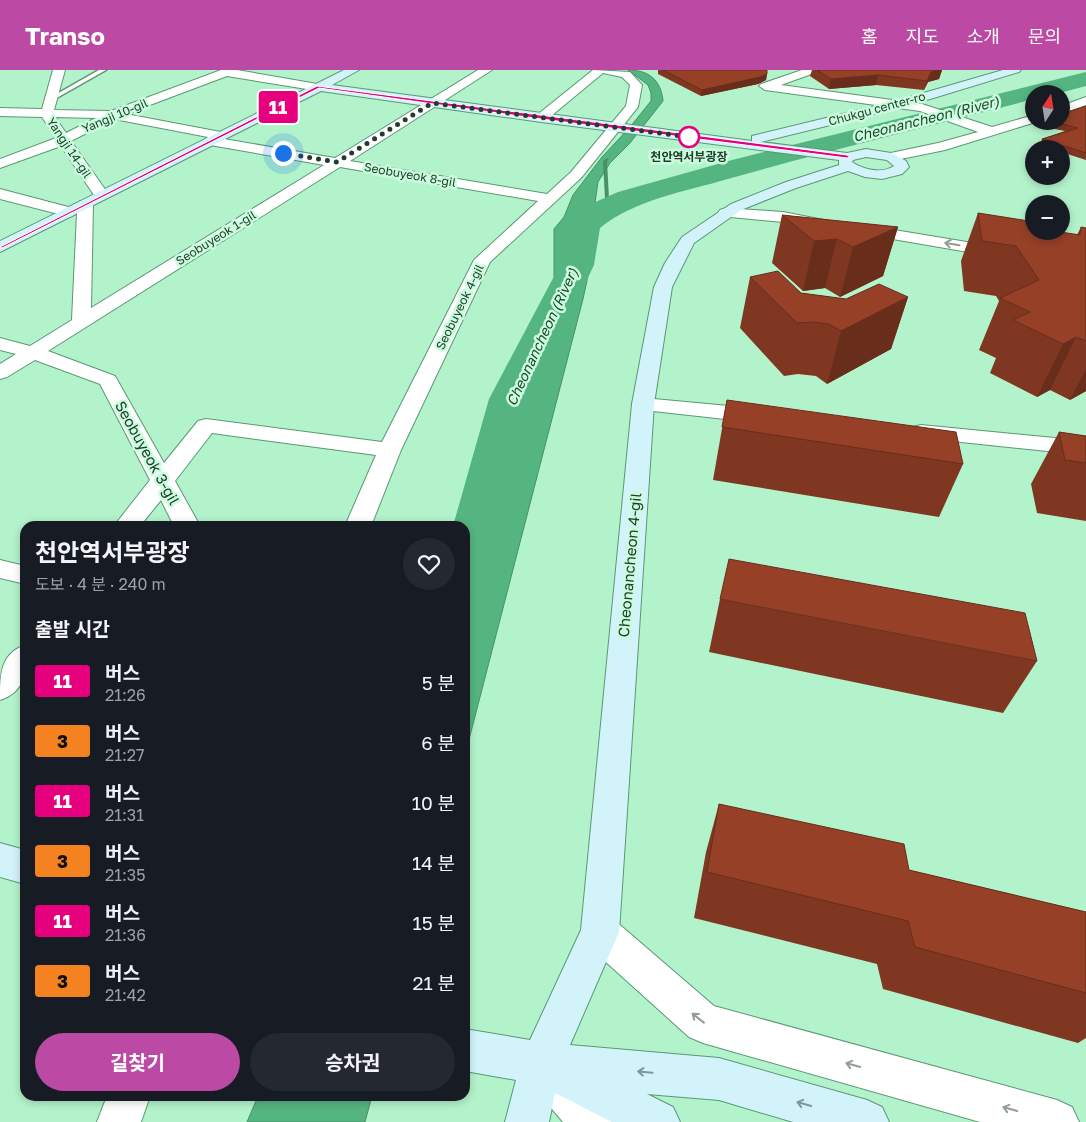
<!DOCTYPE html>
<html lang="ko">
<meta charset="utf-8">
<style>
body{margin:0;font-family:"Golos Text","Noto Sans KR",sans-serif;background:#242831;color:#f1f3f6;height:100vh;display:flex;flex-direction:column;font-size:19px;white-space:nowrap}
*{box-sizing:border-box;margin:0}
p{font-size:16px;color:#9ea1a6}
.icon{flex:none;width:28px;height:28px;fill:none;stroke:currentColor;stroke-width:2;stroke-linecap:round;stroke-linejoin:round}
.map{position:relative;flex:1;overflow:hidden}
.drawer{position:absolute;left:20px;top:451px;width:450px;height:580px;display:flex;flex-direction:column;background:#171b24;border-radius:15px;box-shadow:0 2px 8px #0003}
.drawer>*{flex:none}
.badge{padding:0 10px;border-radius:4px;font-size:18px;line-height:32px}
.needle{width:32px;rotate:12deg}
.fabs{position:absolute;left:1025px;top:15px;display:grid;gap:10px}
.fabs a{display:grid;place-items:center;width:45px;height:45px;border-radius:50%;background:#171b24;box-shadow:0 2px 8px #0003;font-size:25px}
.you{position:absolute;width:25px;height:25px;margin:-12px;border:4px solid #fff;border-radius:50%;background:#1a73e8;box-shadow:0 0 0 8px #1a73e833}
.map>.badge{position:absolute;translate:-50% -50%;box-shadow:0 0 0 2px #fff}
h2{padding:0 15px;font-size:19px;line-height:45px}
.round{display:grid;place-items:center;flex:none;width:52px;height:52px;border-radius:26px;background:#242831}
.headline{display:flex;align-items:center;justify-content:space-between;height:85px;padding:0 15px}
h1{font-size:24px;font-weight:700;line-height:38px}
.cta{display:flex;gap:10px;margin-top:auto;padding:10px 15px}
.cta a{flex:1;height:58px;border-radius:30px;background:#bc4aa4;color:#fff;font-size:20px;font-weight:700;line-height:58px;text-align:center}
.cta a+a{background:#242831;color:#f1f3f6}
ul{padding:0;list-style:none}
li{display:flex;align-items:center;gap:15px;height:60px;padding:0 15px}
li div{flex:1}
li b{display:block;font-size:19px}
li em{font-style:normal}
li .badge{min-width:55px;font-weight:700;text-align:center}
header{display:flex;align-items:center;gap:30px;box-sizing:border-box;height:70px;padding:0 25px;background:#bc4aa4;color:#fff}
header strong{font-size:24px}
nav{display:flex;gap:28px;margin-inline-start:auto;font-size:18px}
.map>svg:first-child{display:block}
.water{fill:#55b580;stroke:#469167}
.lines{fill:none;stroke-linecap:round;stroke-linejoin:round}
.stream{fill:#469167;fill-rule:evenodd}
.river{fill:#55b580;fill-rule:evenodd}
.lane-casing{stroke:#5a9873;stroke-width:3}
.street-casing{stroke:#5a9873;stroke-width:2}
.secondary-casing{stroke:#5a9873;stroke-width:2}
.lane{fill:#fff;fill-rule:evenodd}
.street{fill:#fff;fill-rule:evenodd}
.secondary{fill:#d3f3fb;fill-rule:evenodd}
.wall{fill:#803722}
.shaded-wall{fill:#682d1b}
.building{fill:#954027;stroke:#682d1b}
.oneway{stroke:#909e96}
.oneway2{stroke:#7a9894}
.line{fill:#e6007e;stroke:#fff}
.walk{stroke:#223c2d;stroke-width:5;stroke-dasharray:0 9}
.stop-dot{fill:#fff;stroke:#e6007e;stroke-width:2.5}
.labels{text-anchor:middle;stroke-width:5;stroke-linejoin:round;paint-order:stroke}
.far-street-label{font-size:12px;fill:#223c2d;stroke:#cafddd}
.far-stop-label{font-size:12px;font-weight:bold;fill:#223c2d;stroke:#cafddd}
.far-water-label{font-size:14px;font-style:italic;fill:#1d452f;stroke:#cafddd}
.street-label{font-size:15px;fill:#223c2d;stroke:#cafddd}
</style>
<header>
<strong>Transo</strong>
<nav><a>홈</a><a>지도</a><a>소개</a><a>문의</a></nav>
</header>
<div class="map">
<svg width="1086" height="1052" viewBox="0 0 1086 1052">
<rect width="100%" height="100%" fill="#b3f3cb"/>
<!-- water -->
<g class="water">
<path d="M628 0C649 0 661 10 663 31L630 73 610 93 598 112 595 133 602 141 583 229 465 685V480L554 218V159L564 147 573 125 602 87 630 57 651 31V23L648 15Z"/>
<path d="M258 1026H372L365 1052H247Z"/>
</g>
<g class="lines">
<!-- stream -->
<path class="stream" d="M607 88 609 89 607 91 609 129 593 148H589V146L605 129 603 91Z"/>
<!-- river -->
<path class="river" d="M1086 2V16L1056 24H1034V29C932 56 829 80 728 109 684 122 636 129 600 158L594 195 531 329 492 509 484 522 465 528V456H453L489 329 560 195 569 154 574 147 591 134 618 122 732 90Z"/>
<defs>
<path id="lane" d="M99 0H106L53 30 48 29Z"/>
<g id="street">
<path d="M53 0H65L54 40 111 41 221 0H237L323 15 325 17 319 21 227 6 126 44 226 63 228 66 224 69 335 88 478 0H492L350 91 547 124 571 102 626 36 630 15 622 7 603 3 545 51H537L535 48 537 45 593 0 630 2 642 15 638 37 581 108 490 192 401 380 371 456H345L376 385 212 363 175 411 200 456H174L161 430 140 456H114L150 410 100 314 35 290 7 307 0 309V294L16 284 0 280V268L30 276 72 250 77 143 70 147 0 129V119L76 139 77 141 80 131H90L93 134 91 238 324 95 210 75 203 71 208 67 114 49 71 71 109 125 106 128H96L61 76 0 98V89L56 68 42 47 0 46V38L42 39ZM55 47 96 48 66 63ZM340 97 538 131 474 190 382 372 206 349 198 351 164 393 115 306 48 281Z"/>
<path d="M802 0H819L817 2 781 15 922 34 992 57 1034 45V51H1039L945 80 891 91 886 90 884 87 886 84 938 73 978 62 920 41 765 20 759 16 761 14Z"/>
<path d="M1086 27V35L1061 44V36Z"/>
<path d="M726 138 783 142 824 150 826 153 824 156 818 158 783 152 720 146 718 143 720 140Z"/>
<path d="M858 154 1003 178 1009 179 1011 183 1009 187 1003 188 852 162 850 159 852 156Z"/>
<path d="M643 328 761 339 769 341 772 346 769 351 761 353 635 339 632 334 635 329Z"/>
<path d="M921 355 1086 371V385L913 367 910 362 913 357Z"/>
<path d="M0 490 25 496V514L0 508Z"/>
<path d="M25 575C25 599 28 621 0 630 0 605 0 584 25 575Z"/>
<path d="M600 843 613 849 714 936 1057 1030 1072 1037 1079 1052H980L703 973 689 967 587 875 581 862 587 849Z"/>
<path d="M550 983 565 989 606 1037 613 1052H563L535 1019 529 1004 535 989Z"/>
<path d="M107 1026H150L141 1052H97Z"/>
</g>
<g id="secondary">
<path d="M344 0H359L332 15 752 71V66L896 31 1003 0H1021L1019 2 904 37 761 72 847 83 866 79 891 83 906 91 909 97 902 104 882 109 865 107 848 101 796 118 741 140 694 173 672 217 654 334 619 862 570 975 719 988 867 1030 882 1037 889 1052H793L719 1030 647 1024 673 1037 680 1052H612L555 1023 549 1052H505L516 1010 465 1001V959L530 970 581 860 632 334 654 217 665 193 682 167 731 134 786 112 839 95V90L541 52 321 21 0 182V171ZM866 87 887 90 894 96C882 104 864 100 852 92L853 90Z"/>
<path d="M0 773 25 780V814L0 807Z"/>
</g>
</defs>
<!-- lane casing -->
<use href="#lane" class="lane-casing"/>
<!-- street casing -->
<use href="#street" class="street-casing"/>
<!-- secondary casing -->
<use href="#secondary" class="secondary-casing"/>
<!-- lane -->
<use href="#lane" class="lane"/>
<!-- street -->
<use href="#street" class="street"/>
<!-- secondary -->
<use href="#secondary" class="secondary"/>
</g>
<!-- wall -->
<g class="wall">
<path d="M658 0H767V4L766 10 758 14 701 26 658 4Z"/>
<path d="M812 0H942L939 9 928 12 924 20 876 15 829 19 810 6Z"/>
<path d="M1086 36V90L1061 82V79H1050L1040 75 1042 69 1065 61 1040 56 1042 51H1061Z"/>
<path d="M978 143 1030 158 1077 165 1081 157 1086 158V321L1070 330 1050 320 1037 327 990 303 996 288 979 280 999 231 996 226 964 221 961 191Z"/>
<path d="M782 145 898 157 883 206 840 227 825 218 803 221 772 193Z"/>
<path d="M750 207 801 223 846 229 908 227 891 279 827 314 816 306 798 304 784 306 740 258Z"/>
<path d="M727 330 963 394 939 447 713 410Z"/>
<path d="M1059 362 1086 366V451L1037 443 1031 414Z"/>
<path d="M720 529 1037 591 1003 643 709 582Z"/>
<path d="M719 734 909 800 1086 842V968L1078 973 883 919 877 894 694 848 706 782Z"/>
</g>
<!-- shaded-wall -->
<g class="shaded-wall">
<path d="M940 0H942L939 9 928 12 924 20 927 11 931 2Z"/>
<path d="M767 4 766 10 758 14 701 26 702 20Z"/>
<path d="M878 5 876 15 829 19 831 9Z"/>
<path d="M898 157 883 206 840 227 853 177Z"/>
<path d="M837 169 825 218 803 221 814 171Z"/>
<path d="M908 227 891 279 827 314 841 261Z"/>
<path d="M1076 267 1050 320 1037 327 1063 274Z"/>
<path d="M1086 299V321L1070 330Z"/>
</g>
<!-- building -->
<g class="building">
<path d="M663 0H767V4L760 7 702 20Z"/>
<path d="M817 0H940L931 2 927 11 878 5 831 9Z"/>
<path d="M1086 36V83L1042 69 1078 58 1050 51H1061V44Z"/>
<path d="M978 143 1029 151 1030 158H1034V161H1054L1080 165 1081 157 1086 158V271L1076 267 1063 274 1013 250 1030 242 1000 228 1039 210 1016 176 982 171Z"/>
<path d="M782 145 879 155 898 157 853 177 837 169 814 171Z"/>
<path d="M778 201 801 223 846 229 879 214 908 227 841 261 829 254 811 252 797 253 750 207Z"/>
<path d="M727 330 956 362 963 394 722 357Z"/>
<path d="M1059 362 1086 366V393L1065 390Z"/>
<path d="M729 489 1025 543 1037 591 720 529Z"/>
<path d="M719 734 904 774 909 800 1086 842V923L915 877 908 851 707 802Z"/>
</g>
<!-- one-way arrows -->
<defs><path id="oneway-shaft" d="M-6 0H5M1.5-3L5.5 0L1.5 3" fill="none" stroke-width="1.6" stroke-linecap="round" stroke-linejoin="round" transform="scale(1.25)"/></defs>
<g class="oneway">
<use href="#oneway-shaft" transform="translate(952 174) rotate(-171)"/>
<use href="#oneway-shaft" transform="translate(698 948) rotate(-142)"/>
<use href="#oneway-shaft" transform="translate(853 995) rotate(-164)"/>
<use href="#oneway-shaft" transform="translate(1010 1039) rotate(-164)"/>
</g>
<g class="oneway2">
<use href="#oneway-shaft" transform="translate(645 1002) rotate(-175)"/>
<use href="#oneway-shaft" transform="translate(804 1034) rotate(-164)"/>
</g>
<!-- line -->
<path class="line" d="M317 16 847 85 850 87 847 88 541 49 319 18 2 178 0 177Z"/>
<g class="lines">
<!-- walk -->
<path class="walk" d="M283 83 337 92 432 33 689 67"/>
</g>
<!-- markers -->
<circle class="stop-dot" cx="689" cy="67" r="10"/>
<g class="labels">
<!-- far-street labels -->
<g class="far-street-label">
<text transform="translate(877 39) rotate(-15)" y="4">Chukgu center-ro</text>
<text transform="translate(115 46) rotate(-23)" y="4">Yangji 10-gil</text>
<text transform="translate(69 78) rotate(56)" y="4">Yangji 14-gil</text>
<text transform="translate(410 105) rotate(10)" y="4">Seobuyeok 8-gil</text>
<text transform="translate(216 168) rotate(-32)" y="4">Seobuyeok 1-gil</text>
<text transform="translate(460 237) rotate(-64)" y="4">Seobuyeok 4-gil</text>
</g>
<!-- far-stop labels -->
<g class="far-stop-label">
<text x="689" y="91">천안역서부광장</text>
</g>
<!-- far-water labels -->
<g class="far-water-label">
<text transform="translate(926 49) rotate(-14)" y="5">Cheonancheon (River)</text>
<text transform="translate(542 267) rotate(-65)" y="5">Cheonancheon (River)</text>
</g>
<!-- street labels -->
<g class="street-label">
<text transform="translate(147 383) rotate(61)" y="5">Seobuyeok 3-gil</text>
<text transform="translate(630 495) rotate(-85)" y="5">Cheonancheon 4-gil</text>
</g>
</g>
</svg>
<div class="fabs">
<a><svg class="needle" viewBox="-14 -14 28 28"><path d="M0-13l5 13h-10z" fill="#e53935"/><path d="M0 13l5-13h-10z" fill="#9ea1a6"/></svg></a>
<a>+</a>
<a>−</a>
</div>
<div class="you" style="left:283px;top:83px"></div>
<b class="badge" style="left:278px;top:37px;background:#e6007e;color:#fff">11</b>
<section class="drawer">
<div class="headline"><div><h1>천안역서부광장</h1><p>도보 · 4 분 · 240 m</p></div><a class="round"><svg class="icon" aria-label="heart" viewBox="0 0 24 24"><path d="M12 20l-8-8c-3-5 5-10 8-4 3-6 11-1 8 4z"/></svg></a></div>
<h2>출발 시간</h2>
<ul>
<li><span class="badge" style="background:#e6007e;color:#fff">11</span><div><b>버스</b><p>21:26</p></div><em>5 분</em></li>
<li><span class="badge" style="background:#f58220;color:#111">3</span><div><b>버스</b><p>21:27</p></div><em>6 분</em></li>
<li><span class="badge" style="background:#e6007e;color:#fff">11</span><div><b>버스</b><p>21:31</p></div><em>10 분</em></li>
<li><span class="badge" style="background:#f58220;color:#111">3</span><div><b>버스</b><p>21:35</p></div><em>14 분</em></li>
<li><span class="badge" style="background:#e6007e;color:#fff">11</span><div><b>버스</b><p>21:36</p></div><em>15 분</em></li>
<li><span class="badge" style="background:#f58220;color:#111">3</span><div><b>버스</b><p>21:42</p></div><em>21 분</em></li>
</ul>
<div class="cta"><a>길찾기</a><a>승차권</a></div>
</section>
</div>
